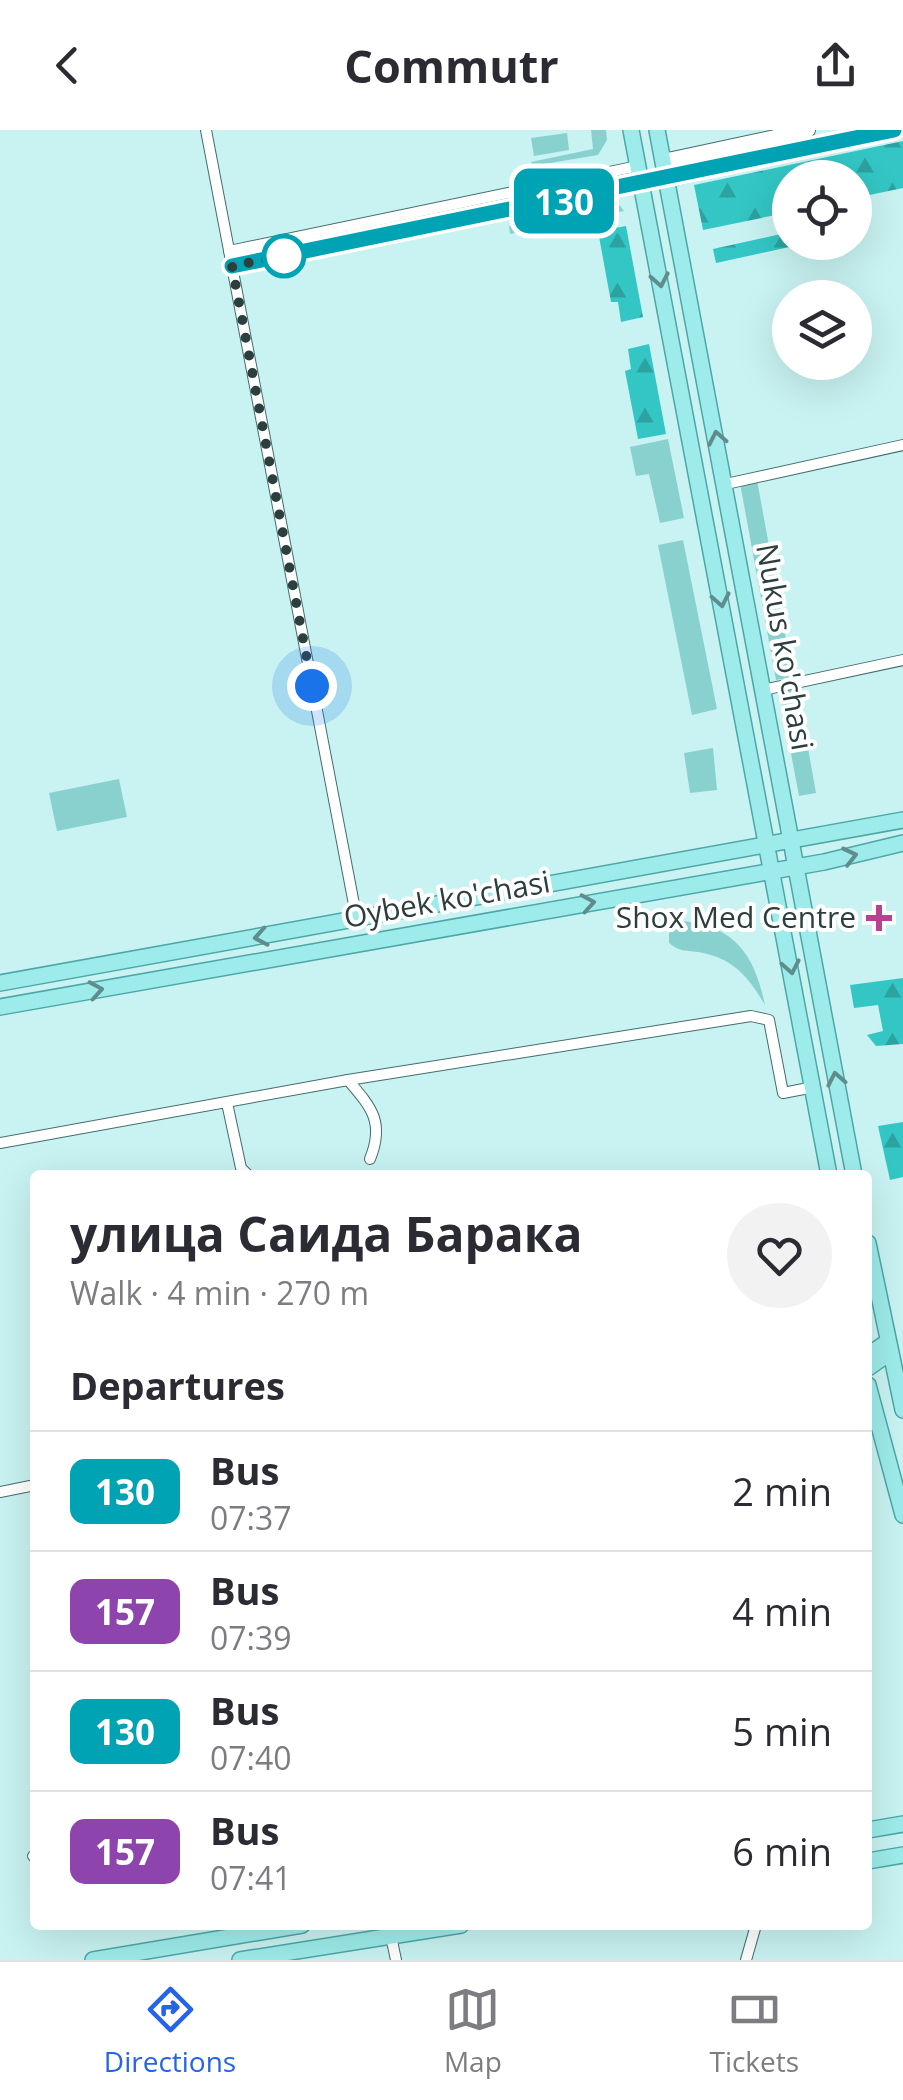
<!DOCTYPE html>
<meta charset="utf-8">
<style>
body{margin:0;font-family:"Open Sans",sans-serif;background:#f2f2f3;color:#2b2b33;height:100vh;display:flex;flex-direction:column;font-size:38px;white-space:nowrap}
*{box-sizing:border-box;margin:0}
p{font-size:32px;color:#7c7c81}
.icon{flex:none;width:55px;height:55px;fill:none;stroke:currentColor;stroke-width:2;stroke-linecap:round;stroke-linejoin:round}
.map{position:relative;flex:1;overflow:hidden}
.drawer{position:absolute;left:30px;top:1040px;width:842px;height:760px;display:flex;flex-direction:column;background:#fff;border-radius:10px;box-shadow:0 10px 40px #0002}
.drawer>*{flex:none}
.badge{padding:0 20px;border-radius:15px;font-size:35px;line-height:65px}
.fabs{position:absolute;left:772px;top:30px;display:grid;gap:20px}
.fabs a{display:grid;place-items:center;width:100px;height:100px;border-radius:50%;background:#fff;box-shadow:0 10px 40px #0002;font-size:50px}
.you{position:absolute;width:50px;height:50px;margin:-25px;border:8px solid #fff;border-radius:50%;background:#1a73e8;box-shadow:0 0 0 15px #1a73e833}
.map>.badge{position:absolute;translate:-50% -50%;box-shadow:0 0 0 5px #fff}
h2{padding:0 40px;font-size:38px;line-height:90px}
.round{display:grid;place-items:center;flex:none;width:105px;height:105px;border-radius:52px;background:#f2f2f3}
.headline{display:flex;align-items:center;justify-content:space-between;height:170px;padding:0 40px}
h1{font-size:48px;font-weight:700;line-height:75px}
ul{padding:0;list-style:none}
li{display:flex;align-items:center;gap:30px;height:120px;padding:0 40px;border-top:2px solid #e1e1e2}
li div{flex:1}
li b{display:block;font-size:38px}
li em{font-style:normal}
li .badge{min-width:110px;font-weight:700;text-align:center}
header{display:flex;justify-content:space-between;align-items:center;height:130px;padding:0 40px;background:#fff;font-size:45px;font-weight:700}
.dock{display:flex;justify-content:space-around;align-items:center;height:140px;border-top:2px solid #e1e1e2;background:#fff;font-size:28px;color:#7c7c81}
.dock a{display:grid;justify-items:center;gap:5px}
.dock .on{color:#2563eb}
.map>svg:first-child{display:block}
.green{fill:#89d1cf}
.forest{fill:url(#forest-firs)}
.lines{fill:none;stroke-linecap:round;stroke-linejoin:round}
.street-casing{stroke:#446c6b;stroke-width:12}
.secondary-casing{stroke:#446c6b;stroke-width:16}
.primary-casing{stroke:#4ca7a6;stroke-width:18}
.street{stroke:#fff;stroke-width:10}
.secondary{stroke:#fff;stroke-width:14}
.primary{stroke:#9deceb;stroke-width:15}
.oneway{stroke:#5f8c8c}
.line-casing{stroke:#fff;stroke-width:22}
.line{stroke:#00a3b4;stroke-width:15}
.walk{stroke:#2d3e3e;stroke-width:10;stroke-dasharray:0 18}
.stop-dot{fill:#fff;stroke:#00a3b4;stroke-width:5}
.poi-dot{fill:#bb4091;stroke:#fff;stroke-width:4}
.labels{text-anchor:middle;stroke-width:8;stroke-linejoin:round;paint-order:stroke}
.street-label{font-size:30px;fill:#2d3e3e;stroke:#fff}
.poi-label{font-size:30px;fill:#2d3e3e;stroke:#fff;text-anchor:end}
</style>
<header><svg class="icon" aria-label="back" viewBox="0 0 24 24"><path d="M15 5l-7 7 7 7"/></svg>Commutr<svg class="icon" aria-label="share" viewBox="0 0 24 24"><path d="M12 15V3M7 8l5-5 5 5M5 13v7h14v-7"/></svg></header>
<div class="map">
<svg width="903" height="1830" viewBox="0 0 903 1830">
<defs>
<pattern id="forest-firs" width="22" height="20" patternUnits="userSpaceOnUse" patternTransform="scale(2.5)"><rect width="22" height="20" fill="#33c6c5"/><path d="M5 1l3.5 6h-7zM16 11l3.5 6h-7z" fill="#2ca2a1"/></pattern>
</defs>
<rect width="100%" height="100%" fill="#c8f3f2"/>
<!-- green -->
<g class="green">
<path d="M591 0H606L607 10 598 25 532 36 531 32 593 19Z"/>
<path d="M567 3 569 20 534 26 531 8Z"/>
<path d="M617 72 624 81 510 104 509 96Z"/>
<path d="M668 309 684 388 660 393 649 344 636 346 630 317Z"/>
<path d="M757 350 793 547 776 550 740 353Z"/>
<path d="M683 410 717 579 692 585 658 415Z"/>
<path d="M797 556 816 663 799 666 779 559Z"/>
<path d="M713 618 717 660 690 663 684 623Z"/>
<path d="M119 649 127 687 57 701 49 663Z"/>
<path d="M683 791C736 796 755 827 765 875 748 846 733 828 698 822 685 820 680 822 669 813V803Z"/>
</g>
<!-- forest -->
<g class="forest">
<path d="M903 11V58L855 68V48H790V82L703 100 694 55Z"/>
<path d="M626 96 643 187 621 192 618 172H611L598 101Z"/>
<path d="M790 102V112L808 113 716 133 713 119Z"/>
<path d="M649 214 666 304 638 309 625 241 631 239 628 219Z"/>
<path d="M903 848V914L876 916 867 905 883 901 878 875 854 878 850 855Z"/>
<path d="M903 992V1047L890 1050 878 996Z"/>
</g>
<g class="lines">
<defs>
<g id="street">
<path d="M206 0 357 790"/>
<path d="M229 121 638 36"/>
<path d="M232 136 642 55"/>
<path d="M726 354 903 315"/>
<path d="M763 560 903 530"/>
<path d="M348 950C371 977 385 992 370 1029"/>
<path d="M227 973 241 1038 248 1045"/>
<path d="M0 1013 348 950 751 886 769 890 783 963 814 957"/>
<path d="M0 1362 35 1355"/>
<path d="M33 1726 35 1725"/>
<path d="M391 1806 396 1830"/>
<path d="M746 1830 756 1795"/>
</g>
<g id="secondary">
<path d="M663 31 808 0"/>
<path d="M666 50 894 0"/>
</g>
<g id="primary">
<path d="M631 0 829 1045"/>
<path d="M657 0 854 1045"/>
<path d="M0 853 903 690"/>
<path d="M0 877 824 732 903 713"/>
<path d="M868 1113 903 1280"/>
<path d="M868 1225 886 1213"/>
<path d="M868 1238 888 1224"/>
<path d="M868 1255 903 1385"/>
<path d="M868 1700 903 1694"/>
<path d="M868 1731 903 1725"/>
<path d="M93 1830 302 1795"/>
<path d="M240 1830 461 1795"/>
</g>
</defs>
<!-- street casing -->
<use href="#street" class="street-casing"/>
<!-- secondary casing -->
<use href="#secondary" class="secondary-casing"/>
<!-- primary casing -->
<use href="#primary" class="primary-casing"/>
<!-- street -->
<use href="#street" class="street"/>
<!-- secondary -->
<use href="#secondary" class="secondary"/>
<!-- primary -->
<use href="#primary" class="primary"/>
</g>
<!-- one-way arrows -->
<defs><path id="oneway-chevron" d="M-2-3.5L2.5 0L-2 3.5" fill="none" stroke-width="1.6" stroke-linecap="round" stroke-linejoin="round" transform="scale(2.5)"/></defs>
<g class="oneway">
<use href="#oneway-chevron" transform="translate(660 150) rotate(79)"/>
<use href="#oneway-chevron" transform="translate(717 308) rotate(-101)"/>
<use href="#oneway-chevron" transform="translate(721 470) rotate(79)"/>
<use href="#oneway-chevron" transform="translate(850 726) rotate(-13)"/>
<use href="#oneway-chevron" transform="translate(588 773) rotate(-10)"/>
<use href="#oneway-chevron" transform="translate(261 807) rotate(170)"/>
<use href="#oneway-chevron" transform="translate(791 837) rotate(79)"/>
<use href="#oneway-chevron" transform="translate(96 860) rotate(-10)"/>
<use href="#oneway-chevron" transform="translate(836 949) rotate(-101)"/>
</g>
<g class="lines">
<defs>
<path id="line" d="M232 136 894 0"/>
</defs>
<!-- line casing -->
<use href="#line" class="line-casing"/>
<!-- line -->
<use href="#line" class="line"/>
<!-- walk -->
<path class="walk" d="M284 126 232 136 312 556"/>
</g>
<!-- markers -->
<circle class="stop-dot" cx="284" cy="126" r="20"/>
<path class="poi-dot" d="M874 773h10v10h10v10h-10v10h-10v-10h-10v-10h10z"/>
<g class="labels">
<!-- street labels -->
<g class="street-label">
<text transform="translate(784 517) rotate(80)" y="10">Nukus ko'chasi</text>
<text transform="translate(447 770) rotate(-10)" y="10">Oybek ko'chasi</text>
</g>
<!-- poi labels -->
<g class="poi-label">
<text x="856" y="798">Shox Med Centre</text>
</g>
</g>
</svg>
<div class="fabs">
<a><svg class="icon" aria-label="locate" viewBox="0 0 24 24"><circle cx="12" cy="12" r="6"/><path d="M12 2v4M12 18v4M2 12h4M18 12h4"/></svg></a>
<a><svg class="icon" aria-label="layers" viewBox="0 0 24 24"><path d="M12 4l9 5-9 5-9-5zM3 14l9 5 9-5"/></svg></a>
</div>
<div class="you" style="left:312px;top:556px"></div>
<b class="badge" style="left:564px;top:71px;background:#00a3b4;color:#fff">130</b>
<section class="drawer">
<div class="headline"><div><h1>улица Саида Барака</h1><p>Walk · 4 min · 270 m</p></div><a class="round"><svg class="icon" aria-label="heart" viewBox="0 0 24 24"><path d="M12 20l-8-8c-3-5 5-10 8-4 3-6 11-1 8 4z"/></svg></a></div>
<h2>Departures</h2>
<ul>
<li><span class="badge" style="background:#00a3b4;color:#fff">130</span><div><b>Bus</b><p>07:37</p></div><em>2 min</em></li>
<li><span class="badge" style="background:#8e44ad;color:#fff">157</span><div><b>Bus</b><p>07:39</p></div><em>4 min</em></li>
<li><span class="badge" style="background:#00a3b4;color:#fff">130</span><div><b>Bus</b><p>07:40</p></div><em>5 min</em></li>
<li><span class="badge" style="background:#8e44ad;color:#fff">157</span><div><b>Bus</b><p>07:41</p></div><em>6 min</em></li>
</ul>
</section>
</div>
<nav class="dock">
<a class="on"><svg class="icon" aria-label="directions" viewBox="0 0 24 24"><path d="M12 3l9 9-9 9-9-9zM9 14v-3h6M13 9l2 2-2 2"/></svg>Directions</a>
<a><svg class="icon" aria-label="map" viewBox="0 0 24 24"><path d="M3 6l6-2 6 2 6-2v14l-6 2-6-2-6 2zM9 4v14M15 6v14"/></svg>Map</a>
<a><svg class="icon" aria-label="tickets" viewBox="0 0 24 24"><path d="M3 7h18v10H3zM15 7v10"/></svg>Tickets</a>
</nav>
